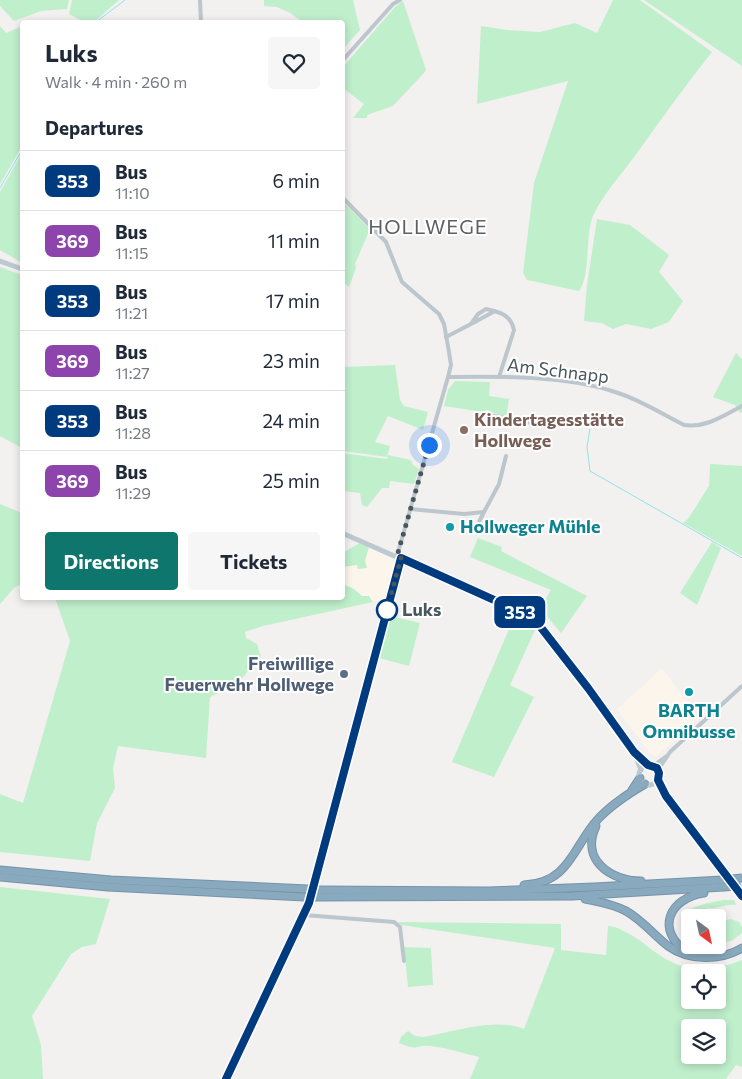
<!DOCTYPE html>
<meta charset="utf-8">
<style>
body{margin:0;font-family:Commissioner,sans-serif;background:#f6f6f7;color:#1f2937;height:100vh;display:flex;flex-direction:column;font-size:19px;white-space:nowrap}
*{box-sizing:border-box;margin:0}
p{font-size:16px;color:#747a83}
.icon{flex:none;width:28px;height:28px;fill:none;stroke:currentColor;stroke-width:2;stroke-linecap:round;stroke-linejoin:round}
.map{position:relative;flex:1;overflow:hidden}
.side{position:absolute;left:20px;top:20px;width:325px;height:580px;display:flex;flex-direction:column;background:#fff;border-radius:5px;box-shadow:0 2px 8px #0003}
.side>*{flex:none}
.badge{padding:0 10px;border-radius:8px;font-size:18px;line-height:32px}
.needle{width:32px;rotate:147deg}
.controls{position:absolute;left:681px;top:909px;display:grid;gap:10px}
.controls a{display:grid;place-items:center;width:45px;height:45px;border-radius:5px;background:#fff;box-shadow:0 2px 8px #0003;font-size:25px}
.you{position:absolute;width:25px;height:25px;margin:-12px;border:4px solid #fff;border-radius:50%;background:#1a73e8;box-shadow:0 0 0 8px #1a73e833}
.map>.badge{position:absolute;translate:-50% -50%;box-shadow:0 0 0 2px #fff}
h2{padding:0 25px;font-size:19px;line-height:45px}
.round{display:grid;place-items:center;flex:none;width:52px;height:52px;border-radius:5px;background:#f6f6f7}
.summary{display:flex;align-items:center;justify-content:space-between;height:85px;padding:0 25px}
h1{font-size:24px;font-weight:700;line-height:38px}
.cta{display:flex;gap:10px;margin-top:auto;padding:10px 25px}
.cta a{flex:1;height:58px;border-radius:5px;background:#0f766e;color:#fff;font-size:20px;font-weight:700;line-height:58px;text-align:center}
.cta a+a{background:#f6f6f7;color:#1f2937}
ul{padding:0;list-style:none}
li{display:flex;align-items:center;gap:15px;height:60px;padding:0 25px;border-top:1px solid #e0e1e3}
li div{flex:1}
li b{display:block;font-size:19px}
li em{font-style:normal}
li .badge{min-width:55px;font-weight:700;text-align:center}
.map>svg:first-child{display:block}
.commercial{fill:#fcf5eb}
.green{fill:#c0efcc;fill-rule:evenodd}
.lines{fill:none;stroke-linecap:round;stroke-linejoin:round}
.stream{stroke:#8de4eb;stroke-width:1}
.highway-casing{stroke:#7494aa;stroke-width:9}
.street{stroke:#bcc6cd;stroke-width:4}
.secondary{stroke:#bcc9d1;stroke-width:5}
.highway{stroke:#89a9be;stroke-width:7}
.highway-bridge-casing{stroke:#7494aa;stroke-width:9;stroke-linecap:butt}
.highway-bridge{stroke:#89a9be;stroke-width:7}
.line-casing{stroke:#fff;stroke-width:11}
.line{stroke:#003b80;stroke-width:8}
.walk{stroke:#48565d;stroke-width:5;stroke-dasharray:0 9}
.education-dot{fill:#8d6e63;stroke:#fff;stroke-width:2}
.culture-dot{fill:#0f9aa8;stroke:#fff;stroke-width:2}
.stop-dot{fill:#fff;stroke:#003b80;stroke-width:2.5}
.service-dot{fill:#5c6f8a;stroke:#fff;stroke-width:2}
.labels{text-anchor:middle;stroke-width:4;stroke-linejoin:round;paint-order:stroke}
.street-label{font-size:18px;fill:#48565d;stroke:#fff}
.education-label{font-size:18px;font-weight:bold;fill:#785e54;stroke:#fff;text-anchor:start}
.culture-label{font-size:18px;font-weight:bold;fill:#0d838f;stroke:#fff;text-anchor:start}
.stop-label{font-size:18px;font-weight:bold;fill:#48565d;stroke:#fff;text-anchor:start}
.service-label{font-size:18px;font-weight:bold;fill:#4e5e75;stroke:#fff;text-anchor:end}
.quarter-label{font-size:20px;letter-spacing:1px;fill:#5d6165;stroke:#fff}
</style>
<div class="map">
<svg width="742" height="1079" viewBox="0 0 742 1079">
<rect width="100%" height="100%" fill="#f3f0f0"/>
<!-- commercial -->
<g class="commercial">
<path d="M360 543 395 560 396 564 387 599 341 609 343 553Z"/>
<path d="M662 668 699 719 656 757 649 752 617 709Z"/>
</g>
<!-- green -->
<g class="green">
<path d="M0 0H69L67 9 41 11 14 21 0 6Z"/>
<path d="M72 0H119L94 22H84L69 14Z"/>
<path d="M264 0H353L360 30 343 49 342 22H303L290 13 277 7 264 6Z"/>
<path d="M613 0H640L712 52C685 86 660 121 634 157 620 176 603 194 593 216 585 234 591 275 579 291L527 280 523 273 534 183 568 81 477 104 481 26 507 30 540 32 575 23 597 33Z"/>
<path d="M644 0H742V66Z"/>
<path d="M403 1 426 70 424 73 393 106 367 115V118H353L364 104 343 88V67L395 7Z"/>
<path d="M0 26 6 33 22 26V146L0 184Z"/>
<path d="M22 153V263L0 250V192Z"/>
<path d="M342 201 370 229 355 264 356 268 349 287 343 282Z"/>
<path d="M597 219 630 225 669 255 659 272 683 301 669 322 651 329 626 324 613 329 602 323 584 321 587 285Z"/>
<path d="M0 267 22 275V448L0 436Z"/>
<path d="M736 353 742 359V412L740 413 735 405 713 397Z"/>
<path d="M395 365 400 400 404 406 428 412 423 430 388 416 375 442 390 446 387 457 343 451V367Z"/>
<path d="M455 381 490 382 489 396 509 399 506 418 487 410 483 412 444 406 448 390Z"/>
<path d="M342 453 387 459 388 455 411 460 413 465 419 469 414 484 390 481 389 488H382L367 507 362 505 360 493 343 491Z"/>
<path d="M710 464 742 466V556L683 523 688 519 709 486Z"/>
<path d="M0 504 22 513V586L19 585 14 588 0 604Z"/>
<path d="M478 538 502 547 501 551 587 596 561 633 545 614 539 610 551 590 470 557Z"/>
<path d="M712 542 721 548 697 605 680 593Z"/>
<path d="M360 543 369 547 365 561 367 568 358 569 357 565 343 567 342 553Z"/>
<path d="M343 584 354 589 362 596H369L373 602 263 626 245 632 246 638 257 644 261 657 236 685 210 697 206 758 118 746 113 768 115 788 97 823 90 861 0 852V794L23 803 70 641 55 598H342Z"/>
<path d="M515 615 535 630 510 685 534 697 494 777 452 762Z"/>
<path d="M390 616 420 623 409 666 379 658Z"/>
<path d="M0 887 110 899 96 944 82 947 71 954 32 1016 41 1045 43 1079H0Z"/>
<path d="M723 900H734L736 905C723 904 720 909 708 908L702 915H693V917L690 918V941C664 911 700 904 723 900Z"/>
<path d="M731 919 739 922 742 927V933L733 940 718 945V922Z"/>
<path d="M398 922 561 924V950L606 955 608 926C618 927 624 931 633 936 643 942 651 950 661 956 687 974 714 971 742 960V1067L736 1065 726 1079H470L479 1057C463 1053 447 1048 431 1046 416 1044 419 1052 399 1043L401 1037 408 1031 415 1036 423 1037C454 1032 493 1017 524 1029L555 948 401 925ZM690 972H718V1000H690ZM690 1028H718V1055H690Z"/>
<path d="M404 947 431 948 433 985 408 987Z"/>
</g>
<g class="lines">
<!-- stream -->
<g class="stream">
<path d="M96 22 125 0"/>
<path d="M0 188 22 150"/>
<path d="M590 429 587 447 590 471 742 558"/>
</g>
<defs>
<g id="highway">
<path d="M632 790 640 778"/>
<path d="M596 826C580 860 611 881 641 881"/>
<path d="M0 870 111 880 308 889"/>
<path d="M0 877 108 887 305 897"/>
<path d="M524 885C570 883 573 846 598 819 612 804 628 794 645 784"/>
<path d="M318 890 488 891 594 887 722 880"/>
<path d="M314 897 572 896 723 887"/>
<path d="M585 899C599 902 613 904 626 911 642 920 654 935 668 946 689 961 720 961 742 948"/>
<path d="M687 952C655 930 669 898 704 893"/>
</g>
</defs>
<!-- highway casing -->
<use href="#highway" class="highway-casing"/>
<!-- street -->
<g class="street">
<path d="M200 0 201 22"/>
<path d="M342 61 393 4 400 0"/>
<path d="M342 197 386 242 402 282 439 314 444 324 449 352 451 365 448 377 397 556"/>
<path d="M473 323 495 311"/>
<path d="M446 337 471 324 478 314 486 309C500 312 511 315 514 330L499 377"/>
<path d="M448 377C498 376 568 376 615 392 639 399 662 414 684 425 706 428 723 416 742 406"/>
<path d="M489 415 548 426"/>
<path d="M410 509 464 514 484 512 499 484 506 456"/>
<path d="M479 522 484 512"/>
<path d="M653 766 667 756"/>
<path d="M658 770 670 752 742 686"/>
<path d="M304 915 394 922 400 927 404 961"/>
</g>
<!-- secondary -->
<g class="secondary">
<path d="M0 261 22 269"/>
<path d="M342 533 490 598 531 618 546 632 608 715 634 752 641 770"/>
<circle cx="649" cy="775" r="10"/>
<path d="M658 780 666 796 742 895"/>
<path d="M226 1079 309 903 401 558"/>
</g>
<!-- highway -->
<use href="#highway" class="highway"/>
<defs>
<g id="highway-bridge">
<path d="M722 880 742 878"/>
<path d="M723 887 738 886"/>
<path d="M308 889 318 890"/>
<path d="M305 897H314"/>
</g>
</defs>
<!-- highway-bridge casing -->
<use href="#highway-bridge" class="highway-bridge-casing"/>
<!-- highway-bridge -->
<use href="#highway-bridge" class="highway-bridge"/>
</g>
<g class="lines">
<defs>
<path id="line" d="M226 1079 309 903 401 558 514 609 539 625 588 688 634 752 648 765 657 768 659 773 658 780 666 796 742 896"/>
</defs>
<!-- line casing -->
<use href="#line" class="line-casing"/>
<!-- line -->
<use href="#line" class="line"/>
<!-- walk -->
<path class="walk" d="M387 610 401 558 397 556 429 445"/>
</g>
<!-- markers -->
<circle class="education-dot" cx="464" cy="430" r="5"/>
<g class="culture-dot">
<circle cx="450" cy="527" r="5"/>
<circle cx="689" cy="692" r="5"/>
</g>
<circle class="stop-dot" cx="387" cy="610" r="10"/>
<circle class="service-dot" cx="344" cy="674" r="5"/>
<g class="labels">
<!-- street labels -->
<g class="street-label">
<text transform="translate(558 371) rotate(7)" y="6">Am Schnapp</text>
</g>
<!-- education labels -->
<g class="education-label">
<text x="474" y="426">Kindertagesstätte<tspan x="474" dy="21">Hollwege</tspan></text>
</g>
<!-- culture labels -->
<g class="culture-label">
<text x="460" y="533">Hollweger Mühle</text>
<text x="689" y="717" text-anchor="middle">BARTH<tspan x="689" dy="21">Omnibusse</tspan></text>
</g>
<!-- stop labels -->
<g class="stop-label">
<text x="402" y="616">Luks</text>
</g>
<!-- service labels -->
<g class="service-label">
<text x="334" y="670">Freiwillige<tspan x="334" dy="21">Feuerwehr Hollwege</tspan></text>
</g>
<!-- quarter labels -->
<g class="quarter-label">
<text x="428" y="234">HOLLWEGE</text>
</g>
</g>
</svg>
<div class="controls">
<a><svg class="needle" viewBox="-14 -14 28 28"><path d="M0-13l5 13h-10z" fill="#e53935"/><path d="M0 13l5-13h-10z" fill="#747a83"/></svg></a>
<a><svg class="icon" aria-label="locate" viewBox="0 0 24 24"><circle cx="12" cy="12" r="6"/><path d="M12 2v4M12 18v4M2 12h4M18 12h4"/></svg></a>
<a><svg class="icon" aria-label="layers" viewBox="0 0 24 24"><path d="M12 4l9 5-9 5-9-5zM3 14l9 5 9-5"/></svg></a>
</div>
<div class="you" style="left:429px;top:445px"></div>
<b class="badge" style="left:520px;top:612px;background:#003b80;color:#fff">353</b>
<section class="side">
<div class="summary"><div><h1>Luks</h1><p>Walk · 4 min · 260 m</p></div><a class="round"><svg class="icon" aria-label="heart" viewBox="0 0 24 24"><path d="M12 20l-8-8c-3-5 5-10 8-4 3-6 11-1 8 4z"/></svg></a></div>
<h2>Departures</h2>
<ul>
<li><span class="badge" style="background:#003b80;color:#fff">353</span><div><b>Bus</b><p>11:10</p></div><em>6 min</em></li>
<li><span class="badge" style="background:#8e44ad;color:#fff">369</span><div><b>Bus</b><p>11:15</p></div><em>11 min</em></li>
<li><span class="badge" style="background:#003b80;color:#fff">353</span><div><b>Bus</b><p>11:21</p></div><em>17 min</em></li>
<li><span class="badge" style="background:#8e44ad;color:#fff">369</span><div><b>Bus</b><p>11:27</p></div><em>23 min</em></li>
<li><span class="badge" style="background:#003b80;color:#fff">353</span><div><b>Bus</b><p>11:28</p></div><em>24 min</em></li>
<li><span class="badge" style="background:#8e44ad;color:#fff">369</span><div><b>Bus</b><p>11:29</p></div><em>25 min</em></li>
</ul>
<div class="cta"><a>Directions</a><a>Tickets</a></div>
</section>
</div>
